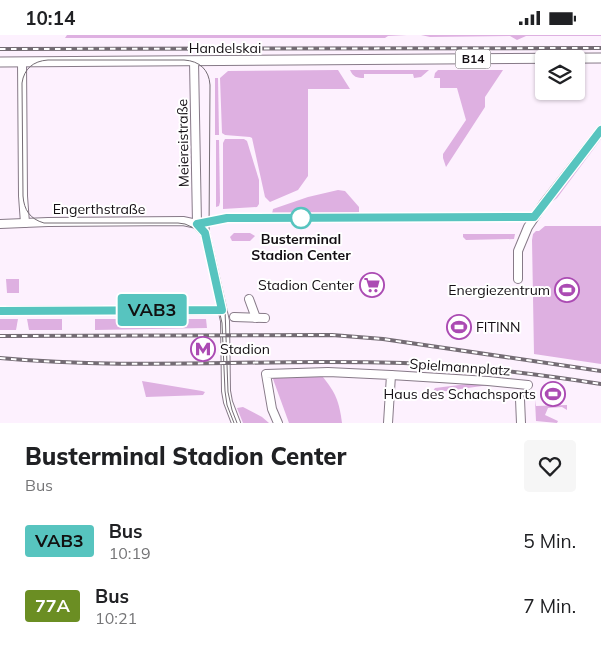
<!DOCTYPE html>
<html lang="de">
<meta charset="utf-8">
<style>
body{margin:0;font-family:Mulish,sans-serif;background:#f6f6f6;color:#202124;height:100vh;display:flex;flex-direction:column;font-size:19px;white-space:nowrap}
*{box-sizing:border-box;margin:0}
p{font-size:16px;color:#757577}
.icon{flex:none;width:28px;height:28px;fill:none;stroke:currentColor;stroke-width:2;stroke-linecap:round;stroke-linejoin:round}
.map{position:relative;height:388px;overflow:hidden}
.drawer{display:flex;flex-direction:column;background:#fff;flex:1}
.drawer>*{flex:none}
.badge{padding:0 10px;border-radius:4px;font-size:18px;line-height:32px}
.tools{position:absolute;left:535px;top:15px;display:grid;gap:10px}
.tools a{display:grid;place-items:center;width:50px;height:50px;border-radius:5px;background:#fff;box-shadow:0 1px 4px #0004;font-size:25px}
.map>.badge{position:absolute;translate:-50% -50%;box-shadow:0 0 0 2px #fff}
.round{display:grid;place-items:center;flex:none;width:52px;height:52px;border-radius:5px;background:#f6f6f6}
.headline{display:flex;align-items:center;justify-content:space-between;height:85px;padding:0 25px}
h1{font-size:24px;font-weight:800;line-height:38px}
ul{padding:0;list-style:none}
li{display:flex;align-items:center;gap:15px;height:65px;padding:0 25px}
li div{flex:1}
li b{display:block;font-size:19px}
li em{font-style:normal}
li .badge{min-width:55px;font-weight:700;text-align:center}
.status{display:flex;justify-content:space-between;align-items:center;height:35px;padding:0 25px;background:#fff;direction:ltr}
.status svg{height:14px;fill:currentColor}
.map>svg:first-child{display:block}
.green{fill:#deb0e1}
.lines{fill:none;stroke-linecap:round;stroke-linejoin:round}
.minor-casing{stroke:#877a88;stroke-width:10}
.major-casing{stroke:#877a88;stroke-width:11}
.minor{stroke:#fff;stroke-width:8}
.major{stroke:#fff;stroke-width:9}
.tram{stroke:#746c74;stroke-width:1}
.rail-casing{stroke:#746c74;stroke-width:4}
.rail{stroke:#fff;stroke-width:2;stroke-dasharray:5.5;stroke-linecap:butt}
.line-casing{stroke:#fff;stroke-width:11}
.line{stroke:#57c4bf;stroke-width:8}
.stop-dot{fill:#fff;stroke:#57c4bf;stroke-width:2.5}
.labels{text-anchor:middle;stroke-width:4;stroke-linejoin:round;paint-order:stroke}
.shield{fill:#fff;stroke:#5a565a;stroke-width:1}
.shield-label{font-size:12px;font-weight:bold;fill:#130e13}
.street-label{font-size:14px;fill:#130e13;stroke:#fff}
.stop-label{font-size:14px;font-weight:bold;fill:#130e13;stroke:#fff}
.poi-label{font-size:14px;fill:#130e13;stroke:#fff;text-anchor:end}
</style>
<div class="status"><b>10:14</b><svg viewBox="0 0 49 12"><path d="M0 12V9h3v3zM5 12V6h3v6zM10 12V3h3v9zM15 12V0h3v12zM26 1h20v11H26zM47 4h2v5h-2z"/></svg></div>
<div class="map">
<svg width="601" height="388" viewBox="0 0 601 388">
<rect width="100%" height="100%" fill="#fdf1fe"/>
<!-- green -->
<g class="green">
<path d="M67 0H407L388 1 385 3H65Z"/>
<path d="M421 0H601V1H526L517 5 510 1 430 2Z"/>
<path d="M338 35 350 54H308V141L298 155 270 167 265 162 252 103 250 102 225 100 222 98 220 43 228 36Z"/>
<path d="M350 35H429L421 42 414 43 413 39H364V43C357 43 353 42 350 35Z"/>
<path d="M438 35H503L485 62V72L446 132 443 123V119L466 85 457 53H440V43H434L435 38Z"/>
<path d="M215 43H218L219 100H215Z"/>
<path d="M601 100V104L557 163 548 170Z"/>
<path d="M225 104H244L247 106 259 145V169L257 172 223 174V108Z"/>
<path d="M216 105H219L220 167 219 171 216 172Z"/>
<path d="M338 155 345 156 359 172V177L355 178 272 179 273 174 308 162Z"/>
<path d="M545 191H601V329L534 319 532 205 533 199 536 196H539Z"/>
<path d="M234 198H250L255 201 250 206H232L230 202Z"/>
<path d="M463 199H515L514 204 466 205 463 202Z"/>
<path d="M6 244H19V258H7Z"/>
<path d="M0 284H18L16 295H0Z"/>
<path d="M27 284H62V295H29Z"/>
<path d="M95 284H206L207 293 95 295Z"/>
<path d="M322 341C336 358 339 366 342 388H289L273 344 274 342Z"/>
<path d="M142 346 202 356 205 357 203 360 146 362Z"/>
<path d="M483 347 489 348V350L439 357 433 356 435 353Z"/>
<path d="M535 365 536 371 567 370V375L562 372 548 373 545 380 558 386 557 388 536 386Z"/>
<path d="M243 372 262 382 269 388H243L237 373Z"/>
</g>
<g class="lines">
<defs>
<g id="minor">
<path d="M194 26 197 189"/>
<path d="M22 27 23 161 25 188"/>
<path d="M0 189 48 187 183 186 197 189"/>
<path d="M197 189 205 198 225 286 226 356 228 367 236 388"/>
<path d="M518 244V216L528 192 544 168 601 95"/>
<path d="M249 264 256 283"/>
<path d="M0 276 222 275"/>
<path d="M234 282 265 283"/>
<path d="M391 340 488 346 528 350"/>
<path d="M520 364 521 388"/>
<path d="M278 388 272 374 266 339 328 337 391 340 388 388"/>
</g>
<path id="major" d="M0 27 601 23"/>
</defs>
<!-- minor casing -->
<use href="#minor" class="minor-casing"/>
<!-- major casing -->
<use href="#major" class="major-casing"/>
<!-- minor -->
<use href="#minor" class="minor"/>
<!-- major -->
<use href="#major" class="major"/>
<!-- tram -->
<path class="tram" d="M234 388 227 370 225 356 222 288 204 209 201 201 194 193 185 189 178 188H44C30 184 24 175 23 161L22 48C24 34 33 26 48 25H184C200 26 209 35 210 50L209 198 225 275 228 357 232 375 237 388"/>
<defs>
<g id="rail">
<path d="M0 14 601 13"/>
<path d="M0 301 332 300 383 304 601 336"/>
<path d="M0 323C141 336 283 322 424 329 484 332 542 340 601 349"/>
</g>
</defs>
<!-- rail casing -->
<use href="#rail" class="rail-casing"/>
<!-- rail -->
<use href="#rail" class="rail"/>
</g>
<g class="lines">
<defs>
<path id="line" d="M0 276 222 275 205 198 197 189 227 183 534 182 601 95"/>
</defs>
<!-- line casing -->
<use href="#line" class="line-casing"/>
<!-- line -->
<use href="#line" class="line"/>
</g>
<!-- icons -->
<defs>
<symbol id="supermarket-ring" viewBox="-11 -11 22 22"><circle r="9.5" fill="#fff" stroke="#ab4bb3" stroke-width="1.5"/><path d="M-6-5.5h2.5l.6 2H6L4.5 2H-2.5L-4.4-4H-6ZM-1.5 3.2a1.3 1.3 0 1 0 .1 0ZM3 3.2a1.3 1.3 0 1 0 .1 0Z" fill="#ab4bb3"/></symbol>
<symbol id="stadium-ring" viewBox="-11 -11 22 22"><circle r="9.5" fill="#fff" stroke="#ab4bb3" stroke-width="1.5"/><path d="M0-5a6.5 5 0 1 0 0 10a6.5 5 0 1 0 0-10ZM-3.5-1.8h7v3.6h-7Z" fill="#ab4bb3"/></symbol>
<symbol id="metro-ring" viewBox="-11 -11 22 22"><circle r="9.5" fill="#fff" stroke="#ab4bb3" stroke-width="1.5"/><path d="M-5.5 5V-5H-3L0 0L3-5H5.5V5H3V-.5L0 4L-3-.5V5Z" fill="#ab4bb3"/></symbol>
</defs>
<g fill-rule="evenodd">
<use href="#supermarket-ring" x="358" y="236" width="28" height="28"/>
<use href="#stadium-ring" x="553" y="241" width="28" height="28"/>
<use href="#stadium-ring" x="445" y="278" width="28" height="28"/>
<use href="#metro-ring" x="189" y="300" width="28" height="28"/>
<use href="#stadium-ring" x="539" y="345" width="28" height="28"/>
</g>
<!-- markers -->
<circle class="stop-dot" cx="301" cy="183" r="10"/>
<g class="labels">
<!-- shield labels -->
<rect class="shield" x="455.5" y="14.5" width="35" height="19" rx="4"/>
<g class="shield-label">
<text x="473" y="28">B14</text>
</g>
<!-- street labels -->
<g class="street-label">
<text x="225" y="18">Handelskai</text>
<text transform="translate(183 108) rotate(-91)" y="5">Meiereistraße</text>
<text x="99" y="179">Engerthstraße</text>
<text transform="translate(460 332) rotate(4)" y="5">Spielmannplatz</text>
</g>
<!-- stop labels -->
<g class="stop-label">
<text x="301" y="209">Busterminal<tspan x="301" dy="16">Stadion Center</tspan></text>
</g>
<!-- poi labels -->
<g class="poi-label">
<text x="354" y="255">Stadion Center</text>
<text x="550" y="260">Energiezentrum</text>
<text x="476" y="297" text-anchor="start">FITINN</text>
<text x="220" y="319" text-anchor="start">Stadion</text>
<text x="536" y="364">Haus des Schachsports</text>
</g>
</g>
</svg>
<div class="tools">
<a><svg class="icon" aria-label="layers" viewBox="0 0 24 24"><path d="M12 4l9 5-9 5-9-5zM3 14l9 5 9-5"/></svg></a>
</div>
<b class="badge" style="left:152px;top:275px;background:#57c4bf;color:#111">VAB3</b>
</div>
<section class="drawer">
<div class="headline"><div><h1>Busterminal Stadion Center</h1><p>Bus</p></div><a class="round"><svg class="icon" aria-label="heart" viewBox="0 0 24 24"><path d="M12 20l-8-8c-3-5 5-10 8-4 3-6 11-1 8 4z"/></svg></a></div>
<ul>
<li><span class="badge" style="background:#57c4bf;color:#111">VAB3</span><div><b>Bus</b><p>10:19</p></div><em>5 Min.</em></li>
<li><span class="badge" style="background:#6b8e23;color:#fff">77A</span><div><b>Bus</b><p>10:21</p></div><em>7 Min.</em></li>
</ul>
</section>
